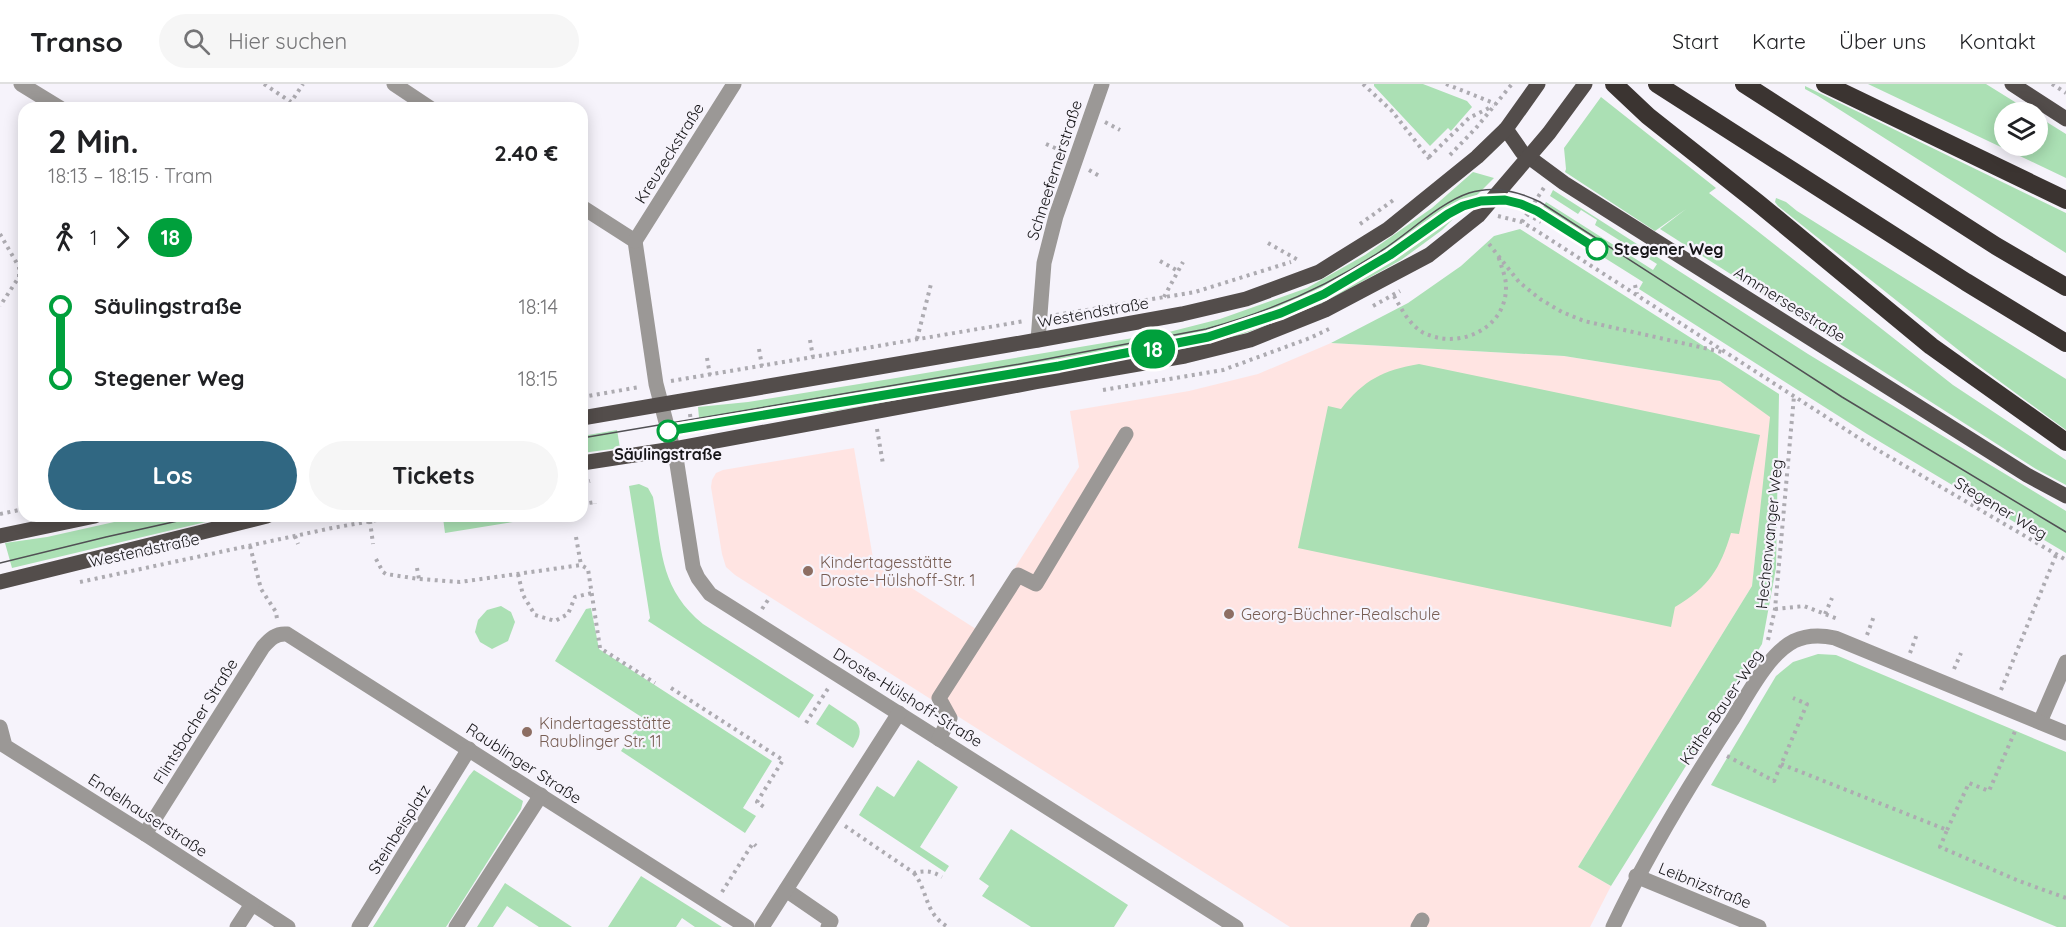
<!DOCTYPE html>
<html lang="de">
<meta charset="utf-8">
<style>
body{margin:0;font-family:Quicksand,sans-serif;background:#f6f6f6;color:#202124;height:100vh;display:flex;flex-direction:column;font-size:22px;white-space:nowrap}
*{box-sizing:border-box;margin:0}
p{font-size:20px;color:#757577}
.icon{flex:none;width:33px;height:33px;fill:none;stroke:currentColor;stroke-width:2;stroke-linecap:round;stroke-linejoin:round}
.map{position:relative;flex:1;overflow:hidden}
.drawer{position:absolute;left:18px;top:18px;width:570px;height:420px;display:flex;flex-direction:column;background:#fff;border-radius:18px;box-shadow:0 3px 15px #0003}
.drawer>*{flex:none}
.badge{padding:0 12px;border-radius:20px;font-size:21px;line-height:39px}
.tools{position:absolute;left:1994px;top:18px;display:grid;gap:12px}
.tools a{display:grid;place-items:center;width:54px;height:54px;border-radius:50%;background:#fff;box-shadow:0 3px 15px #0003;font-size:30px}
.map>.badge{position:absolute;translate:-50% -50%;box-shadow:0 0 0 3px #fff}
.legs{display:flex;align-items:center;gap:9px;height:66px;padding:0 30px;font-size:20px}
.legs p{margin-inline-start:auto}
.summary{display:flex;align-items:center;justify-content:space-between;height:102px;padding:0 30px}
h1{font-size:33px;font-weight:700;line-height:45px}
.action{display:flex;gap:12px;margin-top:auto;padding:12px 30px}
.action a{flex:1;height:69px;border-radius:36px;background:#306782;color:#fff;font-size:24px;font-weight:700;line-height:69px;text-align:center}
.action a+a{background:#f6f6f6;color:#202124}
ul{padding:0 30px;list-style:none}
li{display:flex;align-items:center;gap:21px;height:72px;font-size:22px}
li i{display:grid;place-items:center;width:9px;height:100%;margin:0 8px;background:currentColor}
li i::after{content:'';width:15px;height:15px;margin:-8px;border:4px solid;border-radius:50%;background:#fff}
li p{margin-inline-start:auto}
li:first-child i{background:linear-gradient(#0000 50%,currentColor 0)}
li:last-child i{background:linear-gradient(currentColor 50%,#0000 0)}
header{display:flex;align-items:center;gap:36px;box-sizing:border-box;height:84px;padding:0 30px;background:#fff;border-bottom:2px solid #e0e0e0}
header strong{font-size:28px}
nav{display:flex;gap:33px;margin-inline-start:auto;font-size:21px}
.search{width:420px;height:54px;background:#f6f6f6;display:flex;align-items:center;gap:15px;box-sizing:border-box;padding:0 21px;border-radius:33px;color:#757577;font-size:22px}
.map>svg:first-child{display:block}
.education{fill:#ffe4e2}
.green{fill:#abe0b4}
.lines{fill:none;stroke-linecap:round;stroke-linejoin:round}
.path{stroke:#adabb1;stroke-width:4;stroke-dasharray:3 4.5;stroke-linecap:butt}
.minor{stroke:#9b9896;stroke-width:15}
.major{stroke:#534d4b;stroke-width:15}
.highway{stroke:#3b3431;stroke-width:18}
.tram{stroke:#515054;stroke-width:1.5}
.line-1-casing{stroke:#fff;stroke-width:14}
.line-1{stroke:#00a03c;stroke-width:9}
.stop-1-dot{fill:#fff;stroke:#00a03c;stroke-width:3}
.education-dot{fill:#8d6e63;stroke:#f6f3fb;stroke-width:2}
.labels{text-anchor:middle;stroke-width:4.5;stroke-linejoin:round;paint-order:stroke}
.street-label{font-size:16px;fill:#161518;stroke:#f6f3fb}
.stop-label{font-size:16px;font-weight:bold;fill:#161518;stroke:#f6f3fb;text-anchor:start}
.education-label{font-size:16px;fill:#785e54;stroke:#f6f3fb;text-anchor:start}
</style>
<header>
<strong>Transo</strong>
<div class="search"><svg class="icon" aria-label="search" viewBox="0 0 24 24"><circle cx="10" cy="10" r="6"/><path d="M15 15l6 6"/></svg>Hier suchen</div>
<nav><a>Start</a><a>Karte</a><a>Über uns</a><a>Kontakt</a></nav>
</header>
<div class="map">
<svg width="2066" height="843" viewBox="0 0 2066 843">
<rect width="100%" height="100%" fill="#f6f3fb"/>
<!-- education -->
<path class="education" d="M1331 259 1564 272 1720 297 1771 333 1752 502 1578 783 1611 802 1590 843H1290L735 491 726 483 722 470 711 403 712 396 716 389 723 386 854 364 874 480 976 545 1079 383 1070 327 1189 307 1258 290Z"/>
<!-- green -->
<g class="green">
<path d="M1374 0H1423L1467 17 1472 23 1451 47 1448 44 1430 62 1374 2Z"/>
<path d="M1868 0H1986L2031 28H2004V62H2037V32L2066 50V94Z"/>
<path d="M1805 2 2066 129V169L1818 12 1805 5Z"/>
<path d="M1601 13 1716 104 1709 109 1953 301 2066 376V401L2036 385 1660 145 1686 125 1655 147 1565 88 1566 85 1564 64Z"/>
<path d="M1473 88 1494 94 1442 146 1423 160 1401 176 1347 206 1318 221 1248 248 1219 258 1177 269 840 326 821 329 819 325 700 344 698 323 748 318 890 295 1169 248 1220 235 1307 204 1365 171 1432 124Z"/>
<path d="M1553 106 1808 270 2066 427V469L1867 350 1639 205 1643 198 1538 132 1546 118 1653 186 1657 180 1595 141 1597 136 1581 126 1578 130 1550 112Z"/>
<path d="M1776 114 1786 118 1797 127 2066 295V346L1976 280 1778 122 1775 118Z"/>
<path d="M1520 145 1779 310 1776 484 1762 560 1611 802 1578 783 1752 502 1770 333 1720 297 1564 272 1331 259 1408 219 1461 182 1494 152Z"/>
<path d="M1419 280 1760 351 1739 450 1731 449C1720 485 1709 503 1675 523L1671 543 1298 464 1328 322 1341 325C1364 296 1383 286 1419 280Z"/>
<path d="M617 346 620 364 582 369V352Z"/>
<path d="M639 400 648 404 653 413C662 465 659 504 703 540L814 611 799 634 648 537 650 534 629 402Z"/>
<path d="M141 432H231L12 484 5 459 47 453Z"/>
<path d="M456 432H550L445 449 443 434Z"/>
<path d="M501 522 511 528 515 538 508 557 492 565 480 558 475 548 478 536 487 526Z"/>
<path d="M591 524 599 565 772 677 743 724 756 732 745 749 621 667 643 634 555 577 586 525Z"/>
<path d="M1818 570 1836 571 2066 668V843H2057L1711 701 1776 592 1793 578Z"/>
<path d="M829 620 856 638C863 647 859 655 853 664L816 640Z"/>
<path d="M918 676 958 703 920 763 949 782 945 788 859 731 877 702 894 713Z"/>
<path d="M474 686 523 717 521 725 446 843H373L469 692Z"/>
<path d="M1011 745 1128 821 1114 843H1031L982 812 989 802 979 795Z"/>
<path d="M641 792 722 843H695L682 834 676 843H608Z"/>
<path d="M505 799 572 843H539L507 822 493 843H477Z"/>
</g>
<g class="lines">
<!-- path -->
<g class="path">
<path d="M264 0 291 18 303 0"/>
<path d="M1363 0 1392 27 1431 77"/>
<path d="M1446 0 1496 20"/>
<path d="M2052 0 2066 9"/>
<path d="M1105 38 1120 46"/>
<path d="M1046 60 1062 67"/>
<path d="M1450 71 1476 44 1512 0"/>
<path d="M1429 73 1469 34 1493 22"/>
<path d="M1089 86 1101 93"/>
<path d="M1527 130 1541 138"/>
<path d="M1498 132 1522 138 1537 147 1876 365 2066 476"/>
<path d="M1522 138 1545 102"/>
<path d="M1360 140 1395 115"/>
<path d="M0 150 19 183V193L0 222"/>
<path d="M1268 159 1298 176"/>
<path d="M1489 160 1519 198 1540 215 1562 228 1584 237 1722 268"/>
<path d="M1160 177 1178 187"/>
<path d="M1635 201 1637 210"/>
<path d="M1394 212C1401 224 1409 240 1422 248 1458 267 1507 245 1506 202 1506 192 1500 180 1498 171"/>
<path d="M1164 213 1183 178"/>
<path d="M1373 222 1400 207"/>
<path d="M1056 231 1195 208 1291 178"/>
<path d="M917 255 931 200"/>
<path d="M810 256 813 273"/>
<path d="M759 265 762 282"/>
<path d="M707 274 710 291"/>
<path d="M671 297 1025 237"/>
<path d="M1103 306 1223 286 1310 254 1329 245"/>
<path d="M582 313 640 303"/>
<path d="M690 330 692 347"/>
<path d="M877 345 883 380"/>
<path d="M582 399 590 397"/>
<path d="M582 420 595 418V420"/>
<path d="M0 430 24 425"/>
<path d="M573 432 574 436"/>
<path d="M370 437 373 460"/>
<path d="M295 452 298 460"/>
<path d="M576 453 581 481"/>
<path d="M250 462 261 505 276 528 277 535"/>
<path d="M376 475 383 488 386 490 419 495 460 498 581 481 588 485 600 564 655 599"/>
<path d="M417 484 419 495"/>
<path d="M518 490 523 511 535 531 555 537 568 530 575 513 592 509"/>
<path d="M80 498 332 444 400 432"/>
<path d="M762 525 770 513"/>
<path d="M1775 525 1804 522 1838 535"/>
<path d="M1825 530 1832 514"/>
<path d="M1867 551 1874 532"/>
<path d="M1768 556 1775 525 1794 312"/>
<path d="M1910 569 1917 550"/>
<path d="M1954 585 1961 569"/>
<path d="M671 604 783 676 757 718 764 723"/>
<path d="M2001 606 2056 471"/>
<path d="M806 639 829 603"/>
<path d="M1727 672 1774 697 1807 620 1793 614"/>
<path d="M1781 680 1947 746 1940 763 2019 797 2066 814"/>
<path d="M845 742 914 789C926 786 932 787 942 793"/>
<path d="M1947 746 1969 699 1989 707 2016 645"/>
<path d="M914 789C929 809 924 829 948 843"/>
<path d="M722 808 753 759 756 762"/>
</g>
<!-- minor -->
<g class="minor">
<path d="M21 0 60 24"/>
<path d="M394 0 430 24"/>
<path d="M582 123 635 157 656 300 677 380 693 483 698 494 710 510 1236 843"/>
<path d="M635 157 734 0"/>
<path d="M1038 256 1044 179 1056 132 1102 0"/>
<path d="M2040 638 2066 578"/>
<path d="M0 643 5 662 145 750 288 843"/>
<path d="M939 655 950 634 939 614 1018 491 1036 500 1126 350"/>
<path d="M145 750 263 563C270 555 276 549 287 550L747 843"/>
<path d="M1636 792 1759 843"/>
<path d="M786 806 831 837 828 843"/>
<path d="M237 843 252 820"/>
<path d="M359 843 469 665"/>
<path d="M456 843 541 711"/>
<path d="M762 843 899 629"/>
<path d="M1418 843 1422 836"/>
<path d="M1613 843C1647 770 1688 703 1732 636 1747 612 1768 570 1794 557 1807 551 1821 551 1835 554L2066 649"/>
</g>
<!-- major -->
<g class="major">
<path d="M2012 0 2066 35"/>
<path d="M1506 45 1522 68 1564 99 2027 391 2066 412"/>
<path d="M582 334 1038 256 1182 230 1246 215 1319 188 1388 145 1477 73 1506 45 1538 0"/>
<path d="M582 379 673 365 1035 298 1185 272 1250 256 1325 226 1429 171 1478 132 1549 49 1585 0"/>
<path d="M0 452 95 432"/>
<path d="M0 498 267 432"/>
</g>
<!-- highway -->
<g class="highway">
<path d="M1614 0 1648 32 1758 119 1931 262 2066 358"/>
<path d="M1657 0 1966 198 2066 259"/>
<path d="M1744 0 1996 162 2066 203"/>
<path d="M1825 0 2066 116"/>
</g>
<!-- tram -->
<g class="tram">
<path d="M1447 130C1507 97 1541 129 1591 161"/>
<path d="M582 354 1020 280 1206 245C1268 228 1327 203 1381 167 1408 150 1439 119 1469 109 1494 101 1518 107 1540 118L1842 313 2066 448"/>
<path d="M0 479 106 453 200 432"/>
</g>
</g>
<g class="lines">
<defs>
<path id="line-1" d="M668 347 1059 282 1208 253 1281 229 1324 210 1390 171 1448 130 1463 122 1481 117 1505 116 1521 120 1537 127 1597 165"/>
</defs>
<!-- line-1 casing -->
<use href="#line-1" class="line-1-casing"/>
<!-- line-1 -->
<use href="#line-1" class="line-1"/>
</g>
<!-- markers -->
<g class="stop-1-dot">
<circle cx="1597" cy="165" r="10"/>
<circle cx="668" cy="347" r="10"/>
</g>
<g class="education-dot">
<circle cx="808" cy="487" r="6"/>
<circle cx="1229" cy="530" r="6"/>
<circle cx="527" cy="648" r="6"/>
</g>
<g class="labels">
<!-- street labels -->
<g class="street-label">
<text transform="translate(669 69) rotate(-58)" y="6">Kreuzeckstraße</text>
<text transform="translate(1054 86) rotate(-72)" y="6">Schneefernerstraße</text>
<text transform="translate(1790 220) rotate(32)" y="6">Ammerseestraße</text>
<text transform="translate(1093 228) rotate(-10)" y="6">Westendstraße</text>
<text transform="translate(2001 424) rotate(31)" y="6">Stegener Weg</text>
<text transform="translate(1769 450) rotate(-84)" y="6">Hechenwanger Weg</text>
<text transform="translate(144 466) rotate(-12)" y="6">Westendstraße</text>
<text transform="translate(908 613) rotate(32)" y="6">Droste-Hülshoff-Straße</text>
<text transform="translate(1721 623) rotate(-56)" y="6">Käthe-Bauer-Weg</text>
<text transform="translate(195 637) rotate(-58)" y="6">Flintsbacher Straße</text>
<text transform="translate(524 679) rotate(33)" y="6">Raublinger Straße</text>
<text transform="translate(148 731) rotate(33)" y="6">Endelhauserstraße</text>
<text transform="translate(399 745) rotate(-58)" y="6">Steinbeisplatz</text>
<text transform="translate(1705 801) rotate(22)" y="6">Leibnizstraße</text>
</g>
<!-- stop labels -->
<g class="stop-label">
<text x="1614" y="171">Stegener Weg</text>
<text x="668" y="376" text-anchor="middle">Säulingstraße</text>
</g>
<!-- education labels -->
<g class="education-label">
<text x="820" y="484">Kindertagesstätte<tspan x="820" dy="18">Droste-Hülshoff-Str. 1</tspan></text>
<text x="1241" y="536">Georg-Büchner-Realschule</text>
<text x="539" y="645">Kindertagesstätte<tspan x="539" dy="18">Raublinger Str. 11</tspan></text>
</g>
</g>
</svg>
<div class="tools">
<a><svg class="icon" aria-label="layers" viewBox="0 0 24 24"><path d="M12 4l9 5-9 5-9-5zM3 14l9 5 9-5"/></svg></a>
</div>
<b class="badge" style="left:1153px;top:265px;background:#00a03c;color:#fff">18</b>
<section class="drawer">
<div class="summary"><div><h1>2 Min.</h1><p>18:13 – 18:15 · Tram</p></div><b>2.40 €</b></div>
<div class="legs"><svg class="icon" aria-label="walk" viewBox="0 0 24 24"><circle cx="13" cy="4" r="2"/><path d="M13 8l-2 6 4 7M11 14l-3 7M7 12l3-4h3l4 4"/></svg>1<svg class="icon" aria-label="forward" viewBox="0 0 24 24"><path d="M9 5l7 7-7 7"/></svg><b class="badge" style="background:#00a03c;color:#fff">18</b></div>
<ul>
<li><i style="color:#00a03c"></i><b>Säulingstraße</b><p>18:14</p></li>
<li><i style="color:#00a03c"></i><b>Stegener Weg</b><p>18:15</p></li>
</ul>
<div class="action"><a>Los</a><a>Tickets</a></div>
</section>
</div>
